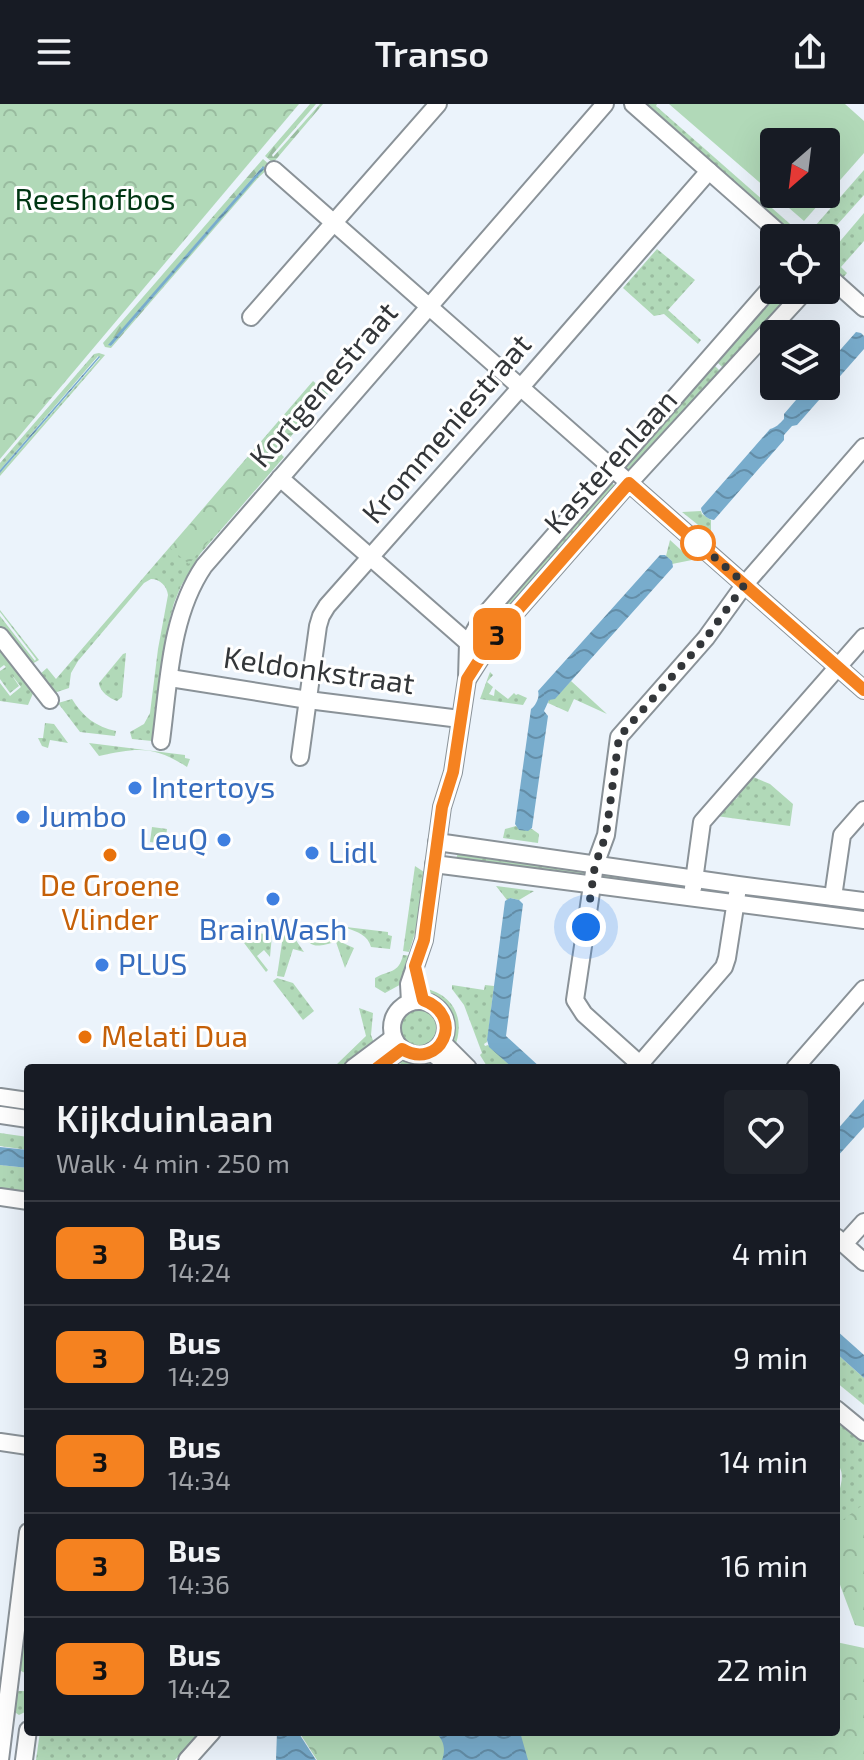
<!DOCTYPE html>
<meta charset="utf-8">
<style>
body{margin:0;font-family:"Exo 2",sans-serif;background:#20242c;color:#f1f3f6;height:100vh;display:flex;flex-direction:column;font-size:30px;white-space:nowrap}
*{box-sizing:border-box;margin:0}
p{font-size:26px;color:#9ea1a6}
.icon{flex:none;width:44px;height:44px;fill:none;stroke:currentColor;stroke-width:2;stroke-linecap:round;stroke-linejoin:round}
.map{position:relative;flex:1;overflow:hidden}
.side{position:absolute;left:24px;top:960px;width:816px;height:672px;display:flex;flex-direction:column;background:#171b24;border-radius:8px;box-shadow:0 8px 32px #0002}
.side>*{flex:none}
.badge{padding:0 16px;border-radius:12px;font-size:28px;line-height:52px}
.needle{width:52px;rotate:208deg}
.tools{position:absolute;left:760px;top:24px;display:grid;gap:16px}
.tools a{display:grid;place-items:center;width:80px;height:80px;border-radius:8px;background:#171b24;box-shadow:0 8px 32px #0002;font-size:40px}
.you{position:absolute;width:40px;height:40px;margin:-20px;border:6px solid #fff;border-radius:50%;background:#1a73e8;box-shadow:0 0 0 12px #1a73e833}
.map>.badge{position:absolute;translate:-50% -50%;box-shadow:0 0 0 4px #fff}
.round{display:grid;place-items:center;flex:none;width:84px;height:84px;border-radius:8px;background:#20242c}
.summary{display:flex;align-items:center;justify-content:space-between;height:136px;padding:0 32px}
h1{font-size:38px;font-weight:600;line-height:60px}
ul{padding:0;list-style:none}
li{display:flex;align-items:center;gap:24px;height:104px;padding:0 32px;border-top:2px solid #363941}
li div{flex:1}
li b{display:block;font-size:30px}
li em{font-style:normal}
li .badge{min-width:88px;font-weight:700;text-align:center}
header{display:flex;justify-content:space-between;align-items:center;height:104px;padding:0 32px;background:#171b24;font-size:36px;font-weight:600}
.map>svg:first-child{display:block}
.grass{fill:url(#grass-dots)}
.forest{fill:url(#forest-firs);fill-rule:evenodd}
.park{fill:url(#park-crowns)}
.pitch{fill:#b1d9b8;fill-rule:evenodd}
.water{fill:url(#water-waves)}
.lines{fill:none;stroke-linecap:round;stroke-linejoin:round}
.minor-casing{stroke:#8a9298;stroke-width:20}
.minor{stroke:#fff;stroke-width:16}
.line-casing{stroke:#fff;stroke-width:18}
.line{stroke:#f58220;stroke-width:12}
.walk{stroke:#333639;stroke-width:8;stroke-dasharray:0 14.4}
.stop-dot{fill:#fff;stroke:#f58220;stroke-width:4}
.shop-dot{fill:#3f7fe0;stroke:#fff;stroke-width:3}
.food-dot{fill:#e8710a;stroke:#fff;stroke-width:3}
.labels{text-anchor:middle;stroke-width:6;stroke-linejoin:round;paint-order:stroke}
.park-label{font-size:30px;fill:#003613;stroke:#fff}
.street-label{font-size:30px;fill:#333639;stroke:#fff}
.shop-label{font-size:30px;fill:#366cbe;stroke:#fff;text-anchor:start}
.food-label{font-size:30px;fill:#c56008;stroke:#fff}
</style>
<header><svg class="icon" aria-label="menu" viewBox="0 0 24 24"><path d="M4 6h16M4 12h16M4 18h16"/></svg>Transo<svg class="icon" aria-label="share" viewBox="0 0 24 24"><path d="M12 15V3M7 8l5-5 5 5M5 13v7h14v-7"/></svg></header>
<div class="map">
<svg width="864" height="1656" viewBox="0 0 864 1656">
<defs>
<pattern id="grass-dots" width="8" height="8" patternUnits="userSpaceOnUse" patternTransform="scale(2)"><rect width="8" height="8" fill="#b1d9b8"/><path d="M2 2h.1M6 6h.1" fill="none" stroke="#99bb9f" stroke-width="1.8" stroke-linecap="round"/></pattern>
<pattern id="forest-firs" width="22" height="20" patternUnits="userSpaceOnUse" patternTransform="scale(2)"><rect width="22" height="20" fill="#b1d9b8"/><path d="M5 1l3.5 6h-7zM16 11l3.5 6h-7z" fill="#99bb9f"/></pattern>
<pattern id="park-crowns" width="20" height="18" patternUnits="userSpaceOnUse" patternTransform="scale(2)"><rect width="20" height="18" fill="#b1d9b8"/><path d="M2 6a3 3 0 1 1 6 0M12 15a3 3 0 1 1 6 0" fill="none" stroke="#99bb9f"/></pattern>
<pattern id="water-waves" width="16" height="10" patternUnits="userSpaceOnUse" patternTransform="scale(2)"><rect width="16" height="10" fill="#78accc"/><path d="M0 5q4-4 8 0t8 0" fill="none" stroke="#638da7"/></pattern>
</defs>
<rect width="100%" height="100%" fill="#ebf3fb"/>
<!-- grass -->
<g class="grass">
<path d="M638 0H657L656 2 806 134H790Z"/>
<path d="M864 66V91L827 132 811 134 819 126 815 122Z"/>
<path d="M864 109V137L841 163 847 169 843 174 833 165 836 158V142Z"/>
<path d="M657 145 695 176 668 206 701 236 698 240 664 210 654 212 623 184Z"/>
<path d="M779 186H795L725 266 716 257Z"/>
<path d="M99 249 105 251 0 372V369L100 254 98 252 0 366V359L94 250Z"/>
<path d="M713 260 722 269 632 369 626 367 625 362Z"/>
<path d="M313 277 328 290 278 347 284 353 200 450 181 482 174 499 168 522 152 637 132 635 130 628 144 620 150 609 158 545 168 491C167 482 160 475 151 475L144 479 78 557 71 569 69 584 51 590 40 570 47 564 56 575Z"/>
<path d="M612 379 618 384 485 537H479L477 534 478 527 609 380Z"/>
<path d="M701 407 702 410 711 416V434L697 420 682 408Z"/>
<path d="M670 436 692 456 672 460V457L666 452Z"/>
<path d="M0 506 39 556 32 560H28L0 524V512L35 557 36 555 0 508Z"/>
<path d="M0 539 34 587 28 601 0 597V579L10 592 21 583 11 570 19 582 10 589 0 575V567L6 563 4 561 0 564Z"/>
<path d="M126 549 122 593 117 597C109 594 100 588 99 579L123 550Z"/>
<path d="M490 568 493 571 487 578 493 583 489 590 494 592 495 585 508 595 514 589 516 591 518 590 527 594 523 601 480 595Z"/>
<path d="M571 577 607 610 574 595 568 608 548 599 549 595 555 594Z"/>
<path d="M72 595C82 612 96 623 116 627L115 632 80 628 58 599Z"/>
<path d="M45 619 54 620 68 639 50 636 48 644 42 642 38 634H43Z"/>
<path d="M89 639 185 651V654L190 655 187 663C153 641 137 644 99 652Z"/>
<path d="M751 672 770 680 793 700 790 722 716 712 733 693 736 695 739 691 737 688Z"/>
<path d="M516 722 520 725H532L539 730 538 739 503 734 505 725Z"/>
<path d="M152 723 167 725 165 740 150 738Z"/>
<path d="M458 749 586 766V772L456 755Z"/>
<path d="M415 762 424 768 416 826 409 848 403 847Z"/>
<path d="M604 770 684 778 686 784 685 787 604 776Z"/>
<path d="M496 782 534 787 519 796 510 794 507 796Z"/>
<path d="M745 789 859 802V809L744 793Z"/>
<path d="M346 823 388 828V831L392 832 390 845 371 843C368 831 357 828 347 824Z"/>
<path d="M284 825 289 826 304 848 293 845 284 873 277 872Z"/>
<path d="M236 826 272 831 270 853 264 846 257 852 268 866 266 868 235 827Z"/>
<path d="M303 827 334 835 354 844 345 864 336 838C318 842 313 846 301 830Z"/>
<path d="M403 851 412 852 405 878 385 889 375 883V874C388 866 399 870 403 851Z"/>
<path d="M277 874 293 879 314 907 303 916 273 877Z"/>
<path d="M452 881 484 886 485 881 494 882 487 938 484 940 485 942 488 941 513 964H488L480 951 482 949 464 901 452 885Z"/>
<path d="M424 884C455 891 466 916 454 945 449 932 452 919 445 907 439 897 427 895 424 884Z"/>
<path d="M359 904 373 909 371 931 375 942 349 964H340L337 960 366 932Z"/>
<circle cx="419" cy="924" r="19"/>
<path d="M409 954 430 955 439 959C426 967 409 966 396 957Z"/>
<path d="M0 1029 28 1033V1046L0 1042Z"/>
<path d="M0 1061 28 1064V1088L0 1085Z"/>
<path d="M836 1249 864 1274V1301L836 1278Z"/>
<path d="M836 1313 864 1336V1424L839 1421C826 1399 853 1376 836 1358Z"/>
<path d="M28 1489V1568L25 1569 19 1566Z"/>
<path d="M19 1587H24L27 1591 25 1608 19 1611 13 1607 16 1588Z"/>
<path d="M40 1628H200L175 1656H36Z"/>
</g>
<!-- forest -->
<g class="forest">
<path d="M310 0H316L272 51 273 53 320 0H323L273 59 265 52Z"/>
<path d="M263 55 271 62 258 74 111 244 105 243 103 239ZM262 63 264 64 111 242 109 241Z"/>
</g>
<!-- park -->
<g class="park">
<path d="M0 0H299L0 355Z"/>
<path d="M312 279 326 291 278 347 282 351 189 460 170 444Z"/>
<path d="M864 1400V1523L855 1521 836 1470V1421Z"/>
<path d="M836 1538 864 1544V1656H317L299 1628H836Z"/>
</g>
<!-- pitch -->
<path class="pitch" d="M669 0H845L864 17V49L804 117ZM774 38H826V90H774Z"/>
<!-- water -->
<g class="water">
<path d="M263 62 265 64 111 242 108 241Z"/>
<path d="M856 228 861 229 864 232V245L797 321 792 322 784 331V336L714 416C707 415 702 411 701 404L770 325C777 323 779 320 784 315V310L808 282H826V262Z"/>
<path d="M99 252 100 253 0 369V366Z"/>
<path d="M660 451H665L672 457 673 463 555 595 549 596 544 607 548 612 532 724 528 727 519 726 515 720 531 605C536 601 540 593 538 587Z"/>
<path d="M510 794 519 796 523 800 506 932 541 964H513L489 943 487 936 505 797Z"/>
<path d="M864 995V1023L836 1054V1027Z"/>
<path d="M0 1043 28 1046V1064L0 1061Z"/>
<path d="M836 1226 864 1251V1274L836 1249Z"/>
<path d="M277 1628H298L316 1656H276Z"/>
<path d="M435 1628H520L528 1656H442C446 1645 444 1636 435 1628Z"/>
</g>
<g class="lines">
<defs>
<g id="minor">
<path d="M633 0 785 134"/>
<path d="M274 66 864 586"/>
<path d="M826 170 864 204"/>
<path d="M251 213 438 0"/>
<path d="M280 374 474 544"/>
<path d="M0 532 50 596"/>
<path d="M170 574 308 596 460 615"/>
<path d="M468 574 494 533 629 379 806 186"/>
<path d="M161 637C169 577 170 512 204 462L605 0"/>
<path d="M300 653 318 522 321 512 327 502 521 283 709 67"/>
<path d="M437 738 738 781 864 797"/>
<path d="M434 760 864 816"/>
<path d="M693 784 702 718 864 533"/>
<path d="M833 793 842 731 864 706"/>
<circle cx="419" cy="924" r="27"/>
<path d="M410 898 409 880 424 836 442 703 453 668 467 575 468 539 482 514 774 180"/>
<path d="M442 938 468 964"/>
<path d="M431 948 451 964"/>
<path d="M640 960 724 863 727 854 737 790"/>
<path d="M353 964 393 934"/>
<path d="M377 964 402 945"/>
<path d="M644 964 584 910 575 896 595 761 606 731 619 633 706 534 745 480 864 343"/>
<path d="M795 964 864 885"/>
<path d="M0 993 28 997"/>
<path d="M0 1011 28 1015"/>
<path d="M0 1093 28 1097"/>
<path d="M836 1133 864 1158"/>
<path d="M844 1140 864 1118"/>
<path d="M836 1305 864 1328"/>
<path d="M0 1338 28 1342"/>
<path d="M0 1656 28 1428"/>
<path d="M24 1656 28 1626"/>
<path d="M187 1656 212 1628"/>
</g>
</defs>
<!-- minor casing -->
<use href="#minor" class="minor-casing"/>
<!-- minor -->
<use href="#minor" class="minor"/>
</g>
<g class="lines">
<defs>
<path id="line" d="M377 964 402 945C440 968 467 912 423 896L415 862 424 836 442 703 453 668 467 575 494 533 629 379 864 586"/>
</defs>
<!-- line casing -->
<use href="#line" class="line-casing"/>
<!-- line -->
<use href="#line" class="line"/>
<!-- walk -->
<path class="walk" d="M586 823 595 761 606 731 619 633 706 534 745 480 698 439"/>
</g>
<!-- markers -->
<circle class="stop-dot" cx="698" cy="439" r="16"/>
<g class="shop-dot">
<circle cx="135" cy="684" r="8"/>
<circle cx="23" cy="713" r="8"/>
<circle cx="224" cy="736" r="8"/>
<circle cx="312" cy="749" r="8"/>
<circle cx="273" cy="795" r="8"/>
<circle cx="102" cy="861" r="8"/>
</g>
<g class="food-dot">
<circle cx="110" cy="751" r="8"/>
<circle cx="85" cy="933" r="8"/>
</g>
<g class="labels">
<!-- park labels -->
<g class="park-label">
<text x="95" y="106">Reeshofbos</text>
</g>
<!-- street labels -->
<g class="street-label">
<text transform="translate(324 281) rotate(-49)" y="10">Kortgenestraat</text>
<text transform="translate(447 325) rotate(-49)" y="10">Krommeniestraat</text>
<text transform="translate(611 358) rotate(-48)" y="10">Kasterenlaan</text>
<text transform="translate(319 567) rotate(8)" y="10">Keldonkstraat</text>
</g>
<!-- shop labels -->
<g class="shop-label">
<text x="151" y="694">Intertoys</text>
<text x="39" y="723">Jumbo</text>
<text x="208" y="746" text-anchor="end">LeuQ</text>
<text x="328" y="759">Lidl</text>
<text x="273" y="836" text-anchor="middle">BrainWash</text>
<text x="118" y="871">PLUS</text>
</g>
<!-- food labels -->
<g class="food-label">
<text x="110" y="792">De Groene<tspan x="110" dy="34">Vlinder</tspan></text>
<text x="101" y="943" text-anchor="start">Melati Dua</text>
</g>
</g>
</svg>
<div class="tools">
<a><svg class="needle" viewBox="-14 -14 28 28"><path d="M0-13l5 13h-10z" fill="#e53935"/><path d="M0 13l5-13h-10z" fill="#9ea1a6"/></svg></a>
<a><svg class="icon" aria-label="locate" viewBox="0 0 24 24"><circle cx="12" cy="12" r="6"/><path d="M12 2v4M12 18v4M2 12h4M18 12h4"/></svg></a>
<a><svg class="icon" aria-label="layers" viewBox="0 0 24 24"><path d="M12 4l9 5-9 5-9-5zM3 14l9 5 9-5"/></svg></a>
</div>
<div class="you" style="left:586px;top:823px"></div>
<b class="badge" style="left:497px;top:530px;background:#f58220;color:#111">3</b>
<section class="side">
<div class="summary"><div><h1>Kijkduinlaan</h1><p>Walk · 4 min · 250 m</p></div><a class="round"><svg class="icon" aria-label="heart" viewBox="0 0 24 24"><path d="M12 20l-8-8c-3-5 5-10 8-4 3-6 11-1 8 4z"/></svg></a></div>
<ul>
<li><span class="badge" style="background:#f58220;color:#111">3</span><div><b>Bus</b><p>14:24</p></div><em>4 min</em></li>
<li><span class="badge" style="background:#f58220;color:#111">3</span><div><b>Bus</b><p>14:29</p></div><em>9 min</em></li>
<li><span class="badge" style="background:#f58220;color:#111">3</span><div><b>Bus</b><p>14:34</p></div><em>14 min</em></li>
<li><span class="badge" style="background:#f58220;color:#111">3</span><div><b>Bus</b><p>14:36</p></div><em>16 min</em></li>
<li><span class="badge" style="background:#f58220;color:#111">3</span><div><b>Bus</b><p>14:42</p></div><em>22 min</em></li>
</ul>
</section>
</div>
